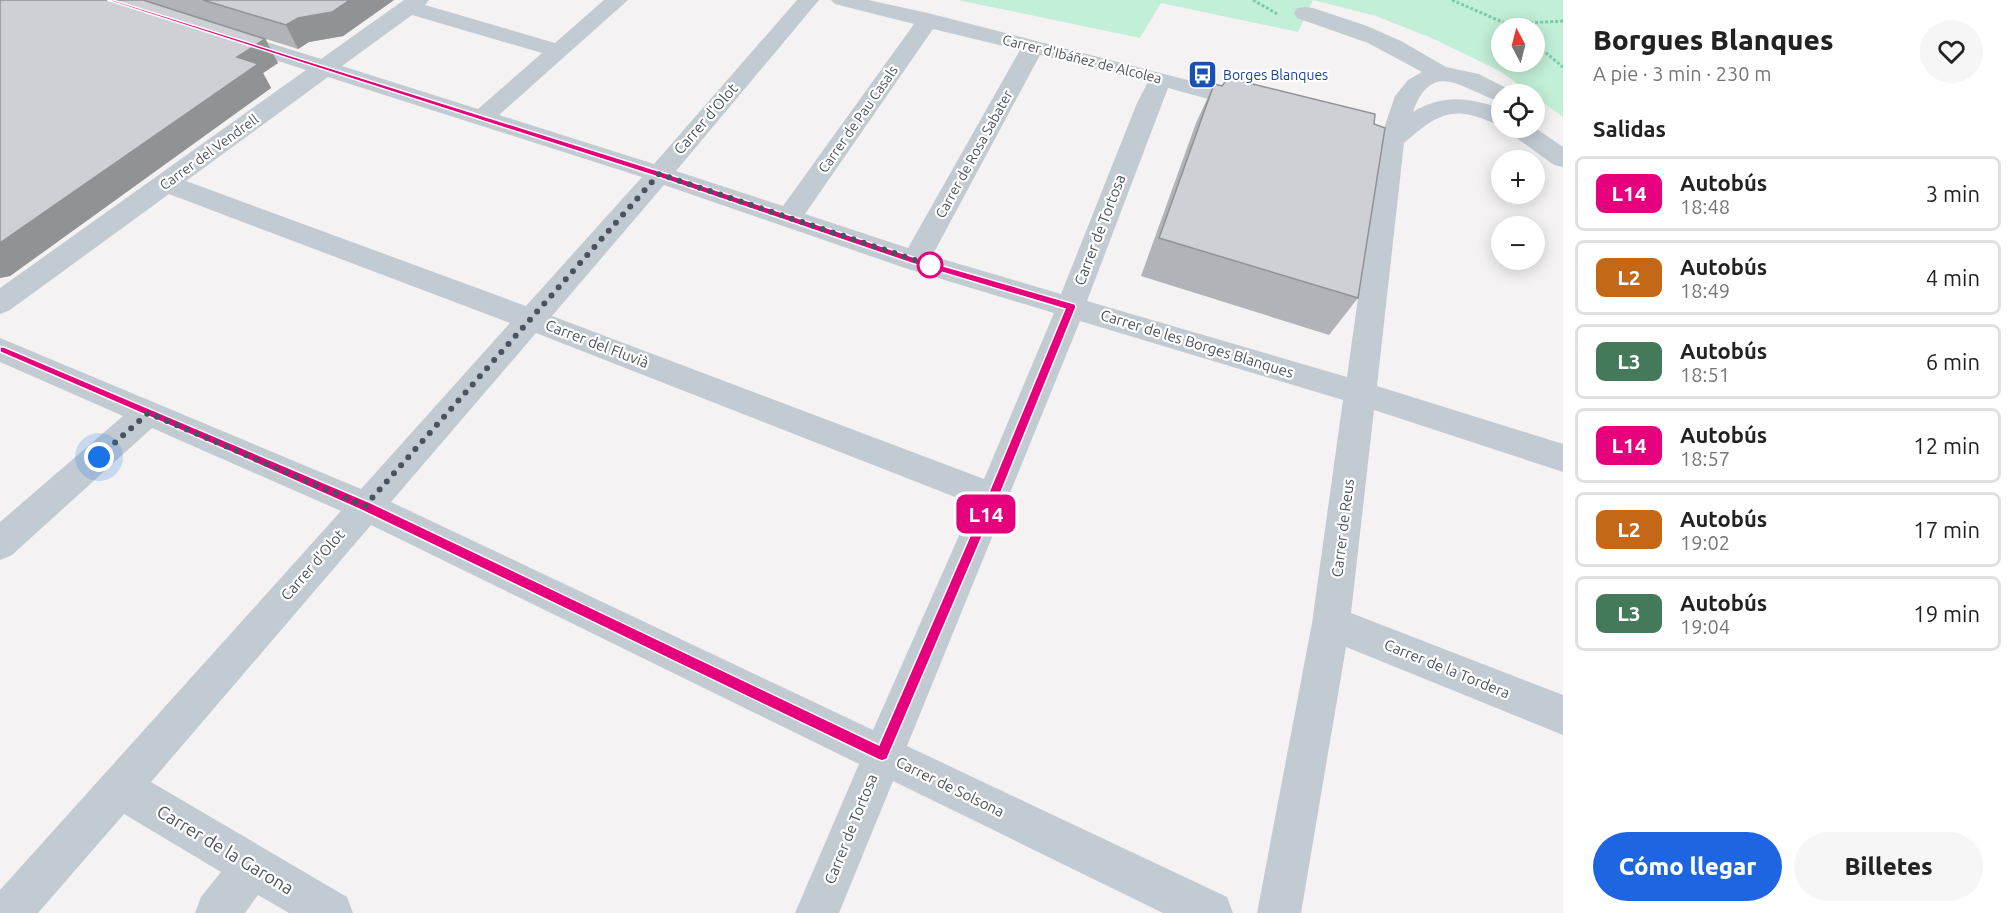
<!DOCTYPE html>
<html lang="es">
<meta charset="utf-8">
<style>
body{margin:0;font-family:Ubuntu,sans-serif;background:#f6f6f6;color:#222;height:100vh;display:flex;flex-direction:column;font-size:22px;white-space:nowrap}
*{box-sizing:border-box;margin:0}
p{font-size:20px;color:#767676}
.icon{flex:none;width:33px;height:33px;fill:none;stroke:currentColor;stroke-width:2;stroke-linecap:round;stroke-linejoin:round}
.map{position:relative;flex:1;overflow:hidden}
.panel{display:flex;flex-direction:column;background:#fff;width:450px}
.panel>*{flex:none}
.badge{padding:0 12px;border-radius:9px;font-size:21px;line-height:39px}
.needle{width:39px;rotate:353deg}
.buttons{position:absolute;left:1491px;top:18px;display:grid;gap:12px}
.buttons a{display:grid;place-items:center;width:54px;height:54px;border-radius:50%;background:#fff;box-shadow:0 3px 15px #0003;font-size:30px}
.you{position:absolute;width:30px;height:30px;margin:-15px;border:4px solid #fff;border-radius:50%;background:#1a73e8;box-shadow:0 0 0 9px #1a73e833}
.map>.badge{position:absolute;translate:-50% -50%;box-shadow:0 0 0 3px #fff}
h2{padding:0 30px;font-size:22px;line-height:54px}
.round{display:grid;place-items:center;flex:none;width:63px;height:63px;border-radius:32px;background:#f6f6f6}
.headline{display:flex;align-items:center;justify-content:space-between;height:102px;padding:0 30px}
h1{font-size:28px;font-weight:800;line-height:45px}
.action{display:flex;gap:12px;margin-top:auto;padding:12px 30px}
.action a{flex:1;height:69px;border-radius:36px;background:#1e65e2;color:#fff;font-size:24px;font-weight:800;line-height:69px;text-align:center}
.action a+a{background:#f6f6f6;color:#222}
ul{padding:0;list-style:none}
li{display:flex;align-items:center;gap:18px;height:75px;margin:0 12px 9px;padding:0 18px;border:3px solid #e0e0e0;border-radius:9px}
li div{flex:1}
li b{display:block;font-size:22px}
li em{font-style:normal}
li .badge{min-width:66px;font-weight:700;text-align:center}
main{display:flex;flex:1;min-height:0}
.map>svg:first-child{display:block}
.green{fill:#c2efd7;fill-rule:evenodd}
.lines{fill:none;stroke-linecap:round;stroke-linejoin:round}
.path{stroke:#7bcdaa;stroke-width:3;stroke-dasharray:3 2;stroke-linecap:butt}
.street{fill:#c3cbd2;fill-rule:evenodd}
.wall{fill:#b1b3b8}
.shaded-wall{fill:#909296}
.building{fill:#ced0d6;stroke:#909296;stroke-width:1.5}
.line{fill:#e6007e;stroke:#fff;stroke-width:1.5}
.walk{stroke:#49535f;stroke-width:6;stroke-dasharray:0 10.8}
.stop-dot{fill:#fff;stroke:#e6007e;stroke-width:3}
.labels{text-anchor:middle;stroke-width:4.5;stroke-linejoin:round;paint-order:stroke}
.far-street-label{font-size:14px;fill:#49535f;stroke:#fff}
.far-transit-label{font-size:14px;fill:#164399;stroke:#fff;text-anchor:start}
.street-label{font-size:15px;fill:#49535f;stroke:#fff}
.near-street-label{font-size:18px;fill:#49535f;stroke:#fff}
</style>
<main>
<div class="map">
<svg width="1563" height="913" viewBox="0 0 1563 913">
<rect width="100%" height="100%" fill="#f4f2f2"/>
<!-- green -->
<path class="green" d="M958 0H1563V117L1500 71 1434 39 1376 16 1313 0 1298 32 1161 3 1140 38ZM1502 28H1534V62H1502Z"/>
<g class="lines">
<!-- path -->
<g class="path">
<path d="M1253 0 1279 15"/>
<path d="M1452 0 1516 28"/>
<path d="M1523 28 1526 23 1563 21"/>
<path d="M1534 43 1563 67"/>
<path d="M1534 104 1543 109"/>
</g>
<!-- street -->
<g class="street">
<path d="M404 0H429L425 5 555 43 604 0H628L499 115 654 164 797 0H819L676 171 783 206 914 24 835 4 831 0H868L928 13 1261 99 1265 104 1261 109 1253 111 1168 88 1087 301 1347 377 1380 140 1395 96 1408 80 1422 72 1368 43 1297 18 1294 13 1297 8 1305 7 1313 8 1367 26 1401 41 1446 67 1479 74 1510 90 1513 94H1502V102C1466 93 1433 55 1413 112 1442 94 1470 97 1502 109V125C1491 123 1481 117 1470 115 1443 108 1424 126 1404 143L1377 386 1563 444V472L1374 410 1351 613 1563 695V735L1346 647 1301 913H1257L1312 623 1343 400 1080 321 907 746 1227 897 1233 913H1163L893 781 839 913H795L859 764 371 525 151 782 347 897 353 913H289L258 895 245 913H195L201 897 221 872 124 814 38 913H0V890L341 511 152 428 12 555 0 560V522L123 416 0 362V338L361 489 510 323 169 194 10 310 0 314V288L306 70 222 43 219 38 222 33 230 31 238 33 321 59ZM412 15 542 53 478 109 342 66ZM933 29 1020 50 908 248 805 214ZM1040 55 1148 82 1137 103 1061 294 932 256ZM328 77 642 177 526 306 186 181ZM664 185 905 268 1054 313 984 479 552 316ZM536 333 973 504 873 730 391 502Z"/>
<path d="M1534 127 1563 147V167L1554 165 1510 133 1507 128Z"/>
</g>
</g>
<!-- wall -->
<g class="wall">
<path d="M0 0H394L343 36 309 42 298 49 266 39 278 63 263 73 271 88 10 276 0 278Z"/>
<path d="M1214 84 1374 124 1358 298 1329 335 1141 276 1196 123Z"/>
</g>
<!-- shaded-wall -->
<g class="shaded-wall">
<path d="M350 0H394L343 36 309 42 298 49 286 25 298 18Z"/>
<path d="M265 39 278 63 263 73 271 88 10 276 0 278V243L237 57Z"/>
</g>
<!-- building -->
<g class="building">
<path d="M0 0H143L265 39 237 57 258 64 0 243Z"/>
<path d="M203 0H350L332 12 298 18 286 25Z"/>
<path d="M1228 78 1375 114 1374 124 1385 128 1358 298 1159 238 1214 84 1222 86Z"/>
</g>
<!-- line -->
<path class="line" d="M107 0H113L662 172 919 259 1075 304 1076 307 999 497 887 759 882 761 877 759 361 510 231 452 0 352V347H4L369 502 879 745 987 497 1065 309 911 263 655 176Z"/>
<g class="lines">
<!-- walk -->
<path class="walk" d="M99 457 148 413 365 506 659 174 930 265"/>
</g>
<!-- icons -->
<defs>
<symbol id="bus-square" viewBox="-11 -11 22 22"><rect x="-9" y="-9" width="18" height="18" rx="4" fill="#1a4fb4" stroke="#fff"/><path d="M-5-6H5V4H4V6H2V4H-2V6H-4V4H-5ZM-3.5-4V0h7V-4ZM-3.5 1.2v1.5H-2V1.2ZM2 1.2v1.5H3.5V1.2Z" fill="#fff"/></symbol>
</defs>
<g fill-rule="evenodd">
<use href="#bus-square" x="1186" y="58" width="33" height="33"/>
</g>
<!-- markers -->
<circle class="stop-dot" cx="930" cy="265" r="12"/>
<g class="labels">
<!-- far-street labels -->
<g class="far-street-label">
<text transform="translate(1082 59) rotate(14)" y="5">Carrer d'Ibáñez de Alcolea</text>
<text transform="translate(858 119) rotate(-55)" y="5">Carrer de Pau Casals</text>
<text transform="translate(209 152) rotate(-36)" y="5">Carrer del Vendrell</text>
<text transform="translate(974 154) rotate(-61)" y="5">Carrer de Rosa Sabater</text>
</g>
<!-- far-transit labels -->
<g class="far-transit-label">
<text x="1223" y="80">Borges Blanques</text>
</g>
<!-- street labels -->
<g class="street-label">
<text transform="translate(706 119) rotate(-49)" y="5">Carrer d'Olot</text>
<text transform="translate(1100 230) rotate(-69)" y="5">Carrer de Tortosa</text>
<text transform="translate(597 344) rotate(21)" y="5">Carrer del Fluvià</text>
<text transform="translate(1197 344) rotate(17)" y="5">Carrer de les Borges Blanques</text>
<text transform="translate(1343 528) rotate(-83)" y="5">Carrer de Reus</text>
<text transform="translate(313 565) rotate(-49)" y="5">Carrer d'Olot</text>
<text transform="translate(1447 669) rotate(22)" y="5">Carrer de la Tordera</text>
<text transform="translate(950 787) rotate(26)" y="5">Carrer de Solsona</text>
<text transform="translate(851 829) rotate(-68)" y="5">Carrer de Tortosa</text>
</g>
<!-- near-street labels -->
<g class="near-street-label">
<text transform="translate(225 850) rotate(31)" y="6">Carrer de la Garona</text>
</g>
</g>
</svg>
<div class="buttons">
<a><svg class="needle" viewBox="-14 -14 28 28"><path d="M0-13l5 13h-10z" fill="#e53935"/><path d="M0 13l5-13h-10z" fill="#767676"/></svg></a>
<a><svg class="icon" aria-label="locate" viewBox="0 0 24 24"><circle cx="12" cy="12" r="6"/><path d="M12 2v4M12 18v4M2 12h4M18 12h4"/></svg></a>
<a>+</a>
<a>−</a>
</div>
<div class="you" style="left:99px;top:457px"></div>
<b class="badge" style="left:986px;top:514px;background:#e6007e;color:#fff">L14</b>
</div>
<section class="panel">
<div class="headline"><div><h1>Borgues Blanques</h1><p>A pie · 3 min · 230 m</p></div><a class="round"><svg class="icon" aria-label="heart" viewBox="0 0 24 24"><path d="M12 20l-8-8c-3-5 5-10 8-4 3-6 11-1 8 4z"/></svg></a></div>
<h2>Salidas</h2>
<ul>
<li><span class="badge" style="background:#e6007e;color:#fff">L14</span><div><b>Autobús</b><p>18:48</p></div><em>3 min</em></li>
<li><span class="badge" style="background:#c46716;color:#fff">L2</span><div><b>Autobús</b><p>18:49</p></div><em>4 min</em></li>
<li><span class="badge" style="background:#447a5a;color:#fff">L3</span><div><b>Autobús</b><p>18:51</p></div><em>6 min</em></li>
<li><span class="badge" style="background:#e6007e;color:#fff">L14</span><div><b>Autobús</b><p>18:57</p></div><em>12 min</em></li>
<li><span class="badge" style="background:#c46716;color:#fff">L2</span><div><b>Autobús</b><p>19:02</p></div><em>17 min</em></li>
<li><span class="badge" style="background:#447a5a;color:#fff">L3</span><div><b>Autobús</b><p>19:04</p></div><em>19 min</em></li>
</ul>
<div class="action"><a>Cómo llegar</a><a>Billetes</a></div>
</section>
</main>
